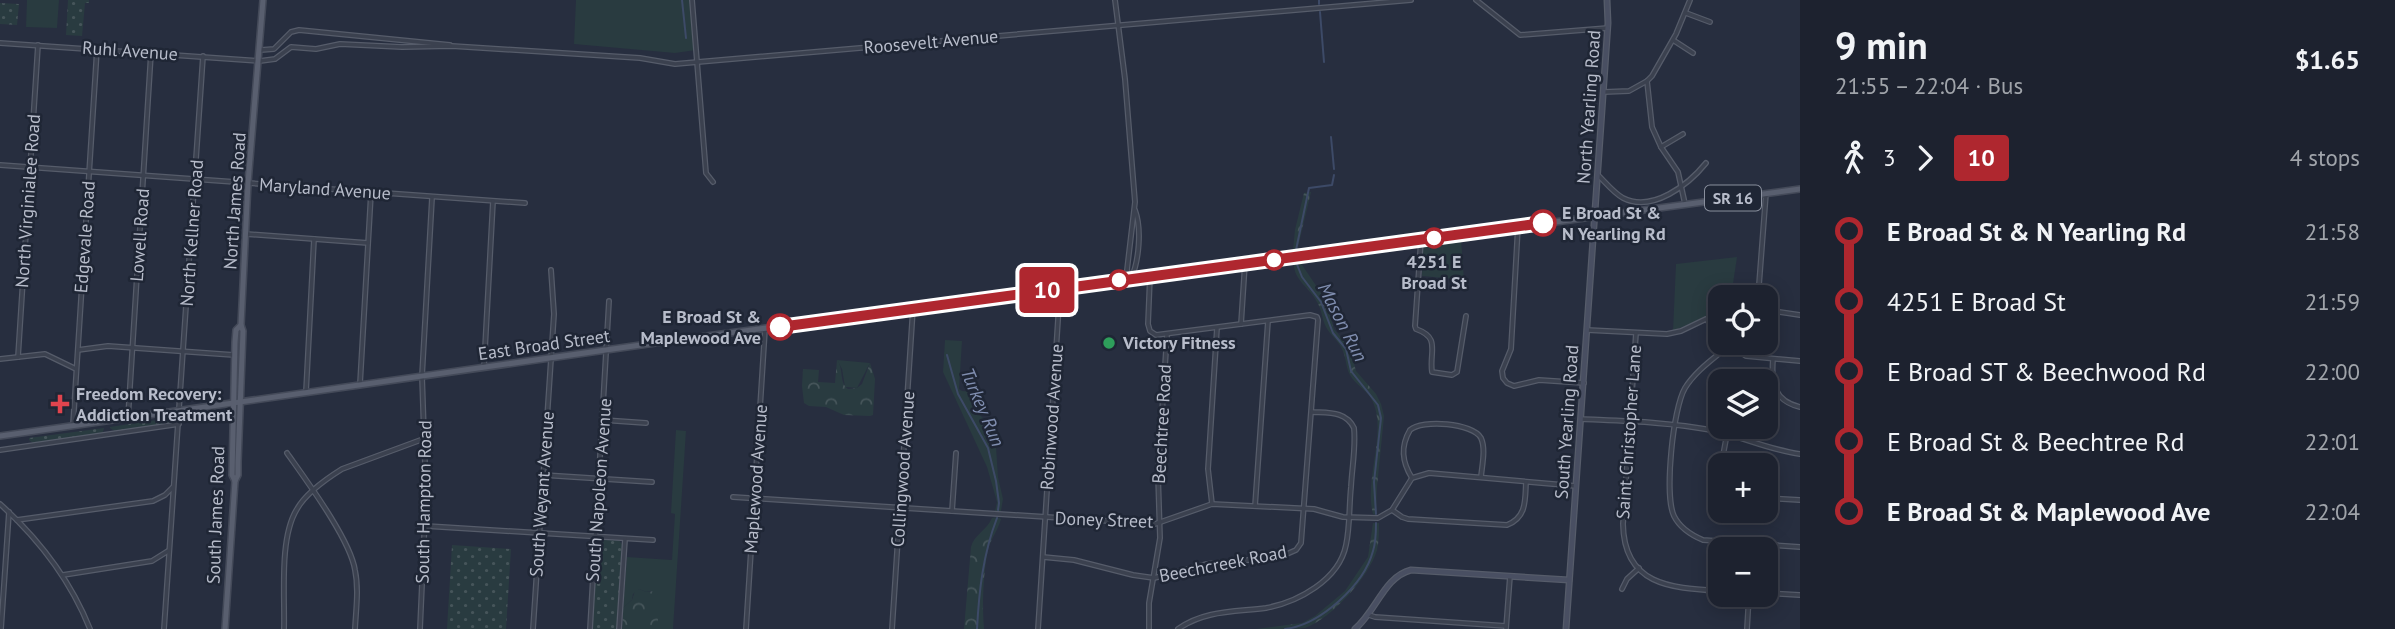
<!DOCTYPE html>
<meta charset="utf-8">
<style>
body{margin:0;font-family:"PT Sans",sans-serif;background:#252a37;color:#f1f3f6;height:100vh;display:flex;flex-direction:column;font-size:26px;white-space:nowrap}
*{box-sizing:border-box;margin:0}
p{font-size:23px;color:#a0a4aa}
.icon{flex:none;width:38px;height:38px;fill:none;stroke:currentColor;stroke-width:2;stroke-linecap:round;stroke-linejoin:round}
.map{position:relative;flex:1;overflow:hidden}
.panel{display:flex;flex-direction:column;background:#1d222f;width:595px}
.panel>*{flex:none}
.badge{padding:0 14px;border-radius:5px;font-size:24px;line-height:46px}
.fabs{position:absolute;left:1708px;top:285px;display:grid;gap:14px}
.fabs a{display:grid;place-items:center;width:70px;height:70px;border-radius:14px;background:#1d222f;box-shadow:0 4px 18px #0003,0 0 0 2px #3b3f4b;font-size:35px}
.map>.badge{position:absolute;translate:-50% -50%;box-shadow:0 0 0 4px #fff}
.legs{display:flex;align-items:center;gap:10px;height:77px;padding:0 35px;font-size:23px}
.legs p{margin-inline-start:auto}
.overview{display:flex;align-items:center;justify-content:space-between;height:119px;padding:0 35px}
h1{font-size:38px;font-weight:700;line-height:52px}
ul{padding:0 35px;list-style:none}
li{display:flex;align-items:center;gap:24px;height:70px;font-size:26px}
li i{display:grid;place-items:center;width:10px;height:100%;margin:0 9px;background:currentColor}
li i::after{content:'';width:18px;height:18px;margin:-9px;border:5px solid;border-radius:50%;background:#1d222f}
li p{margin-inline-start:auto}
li:first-child i{background:linear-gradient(#0000 50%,currentColor 0)}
li:last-child i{background:linear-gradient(currentColor 50%,#0000 0)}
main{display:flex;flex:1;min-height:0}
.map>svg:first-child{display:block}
.grass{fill:#293b40}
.forest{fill:url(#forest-crowns)}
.park{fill:url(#park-dots)}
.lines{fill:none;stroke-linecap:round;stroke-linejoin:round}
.stream{stroke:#3d4a67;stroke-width:2}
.street-casing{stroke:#565c6a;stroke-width:6}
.secondary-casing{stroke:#565c6a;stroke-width:7}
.primary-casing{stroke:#444a59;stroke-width:8}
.street{stroke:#3b414f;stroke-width:3.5}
.secondary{stroke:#494f62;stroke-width:4.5}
.primary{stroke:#595f6f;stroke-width:5}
.line-1-casing{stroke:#fff;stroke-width:16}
.line-1{stroke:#af272f;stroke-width:10}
.stop-1-dot{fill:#fff;stroke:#af272f;stroke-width:3.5}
.leisure-dot{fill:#2e9e5b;stroke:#1f2635;stroke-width:2.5}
.health-dot{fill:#e0444e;stroke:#1f2635;stroke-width:2.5}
.labels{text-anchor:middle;stroke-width:5;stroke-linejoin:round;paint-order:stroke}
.shield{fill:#1f2635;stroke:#898f9d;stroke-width:2}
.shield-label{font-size:16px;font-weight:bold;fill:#b7bcca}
.street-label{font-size:18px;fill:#b7bcca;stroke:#1f2635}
.stop-label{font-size:18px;font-weight:bold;fill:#b7bcca;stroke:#1f2635;text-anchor:start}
.poi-label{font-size:18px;font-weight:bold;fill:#b7bcca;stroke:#1f2635;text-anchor:start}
.water-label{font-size:19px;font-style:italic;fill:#808eb0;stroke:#1f2635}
</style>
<main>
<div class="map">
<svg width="1800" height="629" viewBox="0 0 1800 629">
<defs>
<pattern id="forest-crowns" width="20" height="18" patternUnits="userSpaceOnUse" patternTransform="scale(1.75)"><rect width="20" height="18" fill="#293b40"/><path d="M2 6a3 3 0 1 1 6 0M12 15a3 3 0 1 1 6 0" fill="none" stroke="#46555a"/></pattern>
<pattern id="park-dots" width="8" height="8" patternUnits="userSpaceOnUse" patternTransform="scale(1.75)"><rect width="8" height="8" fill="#293b40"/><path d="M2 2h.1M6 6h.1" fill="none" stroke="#46555a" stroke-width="1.8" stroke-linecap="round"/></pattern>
</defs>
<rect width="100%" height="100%" fill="#272e3f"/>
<!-- grass -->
<g class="grass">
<path d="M27 0H59L57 28 26 27Z"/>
<path d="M576 0H692L696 50 675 53 574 44Z"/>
<path d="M1461 239 1464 280 1422 276 1423 245Z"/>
<path d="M1737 257 1731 297 1720 298V307L1708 316 1673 331 1676 264Z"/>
<path d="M945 340 962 341 959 389 962 391 979 392 980 415 995 431 998 477 1003 499 1001 511H995L997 502 987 467 943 372Z"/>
<path d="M837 360 870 363 857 388 845 387 842 369Z"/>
<path d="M676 430 686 431 673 629H658V595L651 591 646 592 639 589 633 594 632 600 623 608 627 557 672 560 675 514 671 513Z"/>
</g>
<!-- forest -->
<g class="forest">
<path d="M1311 192 1297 251H1293L1295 230 1304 193Z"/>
<path d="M1294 262H1300L1325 299 1334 329 1350 348 1356 371 1376 394 1381 404 1384 416 1377 487 1376 515 1373 514C1364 478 1387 434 1373 402 1369 392 1359 387 1352 378 1345 369 1347 358 1342 349 1338 340 1330 335 1326 327 1322 319 1322 310 1317 302 1310 287 1293 281 1294 262Z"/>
<path d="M837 360C844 369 839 383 848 389L857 388 862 384 870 363 875 379 873 415 870 416 844 415 826 407 809 406 804 403 802 386 803 369 819 370 818 382 835 383Z"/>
<path d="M997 517 1001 519C998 530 991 538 988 550 983 575 982 603 984 629H964L971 547C974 535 987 530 992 518Z"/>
<path d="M1373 523H1379C1379 532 1379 541 1377 550 1369 577 1332 618 1305 628 1291 629 1271 629 1256 629L1302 623 1315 616 1345 591 1368 557Z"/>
<path d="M639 589 646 592 655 591 658 595V629H622L623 608 632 600 635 591Z"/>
</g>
<!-- park -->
<g class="park">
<path d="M68 0H89V3H85L82 36 66 35Z"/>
<path d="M0 3 19 4 17 25 0 24Z"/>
<path d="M1766 384H1770L1776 398 1766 413Z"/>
<path d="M170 418V423L116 432 110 428V427Z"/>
<path d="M104 428 103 432 99 435 34 444 29 440V438Z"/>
<path d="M601 539 619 540 623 546 617 629H592L597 542Z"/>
<path d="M452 545 511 549 506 629H447Z"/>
</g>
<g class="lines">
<!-- stream -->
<g class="stream">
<path d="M682 0 686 38"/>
<path d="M1319 0V4"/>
<path d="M1320 12 1324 62"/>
<path d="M1331 137 1334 169"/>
<path d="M1296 250 1309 188 1332 185 1334 175"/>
<path d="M1296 262 1302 277 1321 302 1333 333 1346 349 1351 371 1378 405 1381 418 1374 482 1376 514"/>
<path d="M947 355 958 394 988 448 996 481 999 503 998 510"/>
<path d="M977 629C979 591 983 554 997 518"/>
<path d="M1285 629C1320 625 1364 585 1373 551 1376 542 1376 532 1376 523"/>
</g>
<defs>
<g id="street">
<path d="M692 0 706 173 713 182"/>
<path d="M1115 0 1125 79 1135 202 1127 270 1131 279"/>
<path d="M1476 0 1520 35 1608 28"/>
<path d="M1686 13 1710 22"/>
<path d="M1673 40 1693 53"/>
<path d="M0 43 260 61 275 59 291 47 316 49 340 44 402 47 452 46 640 58 675 64 1411 0"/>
<path d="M261 50 274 49 291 32 299 30 450 45"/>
<path d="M1604 92 1629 91 1647 81"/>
<path d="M1661 147 1683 134"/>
<path d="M0 165 525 203"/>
<path d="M1598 175C1606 183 1614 193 1623 198 1653 213 1689 184 1706 163"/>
<path d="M1685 204 1678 172 1661 147 1652 127 1647 81 1652 76 1676 34 1690 0"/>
<path d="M1518 226 1511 349 1502 371 1503 378 1507 383 1514 386 1539 380 1584 383"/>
<path d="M246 234 368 243"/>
<path d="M1421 240 1415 326 1416 329C1441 338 1429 351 1432 372L1452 375 1457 372 1466 316"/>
<path d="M1131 279C1139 261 1142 229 1135 210"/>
<path d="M1758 298 1766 193"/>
<path d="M1766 310 1800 315"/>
<path d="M1241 324 1245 263"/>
<path d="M1587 330 1667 334 1681 331 1706 319 1720 335"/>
<path d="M1636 333 1623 524C1624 586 1672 588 1720 591"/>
<path d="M1727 343 1746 356 1800 361"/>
<path d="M1732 343C1716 357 1696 370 1685 388 1673 408 1664 495 1674 516 1680 528 1691 535 1703 540L1800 547"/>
<path d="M78 350 108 346 234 355"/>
<path d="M18 357 38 45"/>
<path d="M0 359 45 354 76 369"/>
<path d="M1773 359C1771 383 1774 401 1800 407"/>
<path d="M484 367 493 201"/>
<path d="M360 384 371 193"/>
<path d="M306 392 314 239"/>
<path d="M128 418 151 53"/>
<path d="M1581 419C1623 421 1669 422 1711 430 1741 436 1769 450 1800 454"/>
<path d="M603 420 646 423"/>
<path d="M73 425 97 49"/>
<path d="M0 450 179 424"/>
<path d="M287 453C306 480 350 539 355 570 359 589 356 609 355 629"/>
<path d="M1721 466 1727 434"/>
<path d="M543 475 652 482"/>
<path d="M1412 478C1402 462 1400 447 1410 430 1422 419 1473 423 1481 438 1486 449 1482 465 1481 477"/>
<path d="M733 497 1155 524 1212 504 1314 509 1343 517 1378 518 1392 510 1412 478 1429 473 1576 486"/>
<path d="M1766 498 1800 500"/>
<path d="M0 504C40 540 70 579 90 629"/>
<path d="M1212 504 1208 469 1217 328"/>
<path d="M1255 506 1268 321"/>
<path d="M1392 510 1402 517 1408 519 1507 525C1527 517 1525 500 1526 482"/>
<path d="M952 511 956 453"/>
<path d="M17 520 153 501 165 495 173 487"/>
<path d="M426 526 653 540"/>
<path d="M1043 557 1074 560 1133 575 1154 578 1207 564 1280 557 1296 550 1301 543 1318 320 1317 317 1310 315 1156 335 1150 331 1148 324 1150 276"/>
<path d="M63 575 152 561 168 551"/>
<path d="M1622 589 1627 579 1639 568"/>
<path d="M1766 593 1800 595"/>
<path d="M1369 615 1375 617 1506 626"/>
<path d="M1 629 9 512"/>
<path d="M164 629 203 56"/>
<path d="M284 629C285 595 279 538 297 509 306 493 326 479 342 469L426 438"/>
<path d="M420 629 426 494 422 376 432 198"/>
<path d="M533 629 554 314 551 270"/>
<path d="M590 629 609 301"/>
<path d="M619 629 625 539"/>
<path d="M746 629 765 329"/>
<path d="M892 629 913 308"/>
<path d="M1038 629 1060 289"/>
<path d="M1149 629V603L1160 538 1158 475 1167 335"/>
<path d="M1178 629C1205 610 1235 612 1266 608 1298 602 1339 580 1346 545 1350 527 1349 506 1351 487 1352 467 1356 447 1354 428 1346 411 1329 413 1312 412"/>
<path d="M1506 629 1510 576"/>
<path d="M1747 629 1749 595"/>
</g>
<g id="secondary">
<path d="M1355 629C1377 610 1384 577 1411 570L1569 580"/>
<path d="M1566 629 1608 23 1607 0"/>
</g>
<g id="primary">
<path d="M0 436 655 343 1800 189"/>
<path d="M235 481 238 475V462L243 331 241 325"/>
<path d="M225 629 235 481 232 475 235 342 236 330 241 325 248 183 263 0"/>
</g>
</defs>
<!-- street casing -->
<use href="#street" class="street-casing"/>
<!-- secondary casing -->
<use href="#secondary" class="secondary-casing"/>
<!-- primary casing -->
<use href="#primary" class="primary-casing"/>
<!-- street -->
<use href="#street" class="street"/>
<!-- secondary -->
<use href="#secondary" class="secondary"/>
<!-- primary -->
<use href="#primary" class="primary"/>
</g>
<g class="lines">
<defs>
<path id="line-1" d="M780 327 1543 223"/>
</defs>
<!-- line-1 casing -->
<use href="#line-1" class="line-1-casing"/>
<!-- line-1 -->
<use href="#line-1" class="line-1"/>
</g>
<!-- markers -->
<g class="stop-1-dot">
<circle cx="1543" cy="223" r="12"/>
<circle cx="1434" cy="238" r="9"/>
<circle cx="1274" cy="260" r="9"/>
<circle cx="1119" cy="280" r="9"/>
<circle cx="780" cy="327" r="12"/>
</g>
<circle class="leisure-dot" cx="1109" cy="343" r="7"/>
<path class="health-dot" d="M56.5 393.5h7v7h7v7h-7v7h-7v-7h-7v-7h7z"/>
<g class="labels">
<!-- shield labels -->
<rect class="shield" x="1705" y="185.5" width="56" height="25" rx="5"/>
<g class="shield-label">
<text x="1733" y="204">SR 16</text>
</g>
<!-- street labels -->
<g class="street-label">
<text transform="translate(931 42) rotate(-5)" y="6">Roosevelt Avenue</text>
<text transform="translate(130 51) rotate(4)" y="6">Ruhl Avenue</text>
<text transform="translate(1589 107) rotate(-86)" y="6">North Yearling Road</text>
<text transform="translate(325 189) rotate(4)" y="6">Maryland Avenue</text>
<text transform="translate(28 201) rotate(-86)" y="6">North Virginialee Road</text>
<text transform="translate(235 201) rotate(-86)" y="6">North James Road</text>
<text transform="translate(192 233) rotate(-86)" y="6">North Kellner Road</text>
<text transform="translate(140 235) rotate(-86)" y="6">Lowell Road</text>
<text transform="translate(85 237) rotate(-86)" y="6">Edgevale Road</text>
<text transform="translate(544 345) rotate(-8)" y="6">East Broad Street</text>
<text transform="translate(1052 417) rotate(-86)" y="6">Robinwood Avenue</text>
<text transform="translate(1567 422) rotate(-86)" y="6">South Yearling Road</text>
<text transform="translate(1162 424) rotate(-87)" y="6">Beechtree Road</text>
<text transform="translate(1629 432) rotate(-86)" y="6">Saint Christopher Lane</text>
<text transform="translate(903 469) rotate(-86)" y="6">Collingwood Avenue</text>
<text transform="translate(756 479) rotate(-86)" y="6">Maplewood Avenue</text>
<text transform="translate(599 490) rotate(-86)" y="6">South Napoleon Avenue</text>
<text transform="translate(542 494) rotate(-86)" y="6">South Weyant Avenue</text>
<text transform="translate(424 502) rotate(-89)" y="6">South Hampton Road</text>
<text transform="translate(216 515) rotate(-88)" y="6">South James Road</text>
<text transform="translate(1104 520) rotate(2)" y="6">Doney Street</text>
<text transform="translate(1223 564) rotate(-11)" y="6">Beechcreek Road</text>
</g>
<!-- stop labels -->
<g class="stop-label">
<text x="1562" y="219">E Broad St &amp;<tspan x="1562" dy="21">N Yearling Rd</tspan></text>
<text x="1434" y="268" text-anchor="middle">4251 E<tspan x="1434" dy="21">Broad St</tspan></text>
<text x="761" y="323" text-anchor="end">E Broad St &amp;<tspan x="761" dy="21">Maplewood Ave</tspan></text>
</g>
<!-- poi labels -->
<g class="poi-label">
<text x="1123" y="349">Victory Fitness</text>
<text x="76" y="400">Freedom Recovery:<tspan x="76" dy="21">Addiction Treatment</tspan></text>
</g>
<!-- water labels -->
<g class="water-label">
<text transform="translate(1343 322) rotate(63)" y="7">Mason Run</text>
<text transform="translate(983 407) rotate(67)" y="7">Turkey Run</text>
</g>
</g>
</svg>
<div class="fabs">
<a><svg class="icon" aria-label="locate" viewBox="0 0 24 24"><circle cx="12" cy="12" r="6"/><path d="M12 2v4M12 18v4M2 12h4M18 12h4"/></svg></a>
<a><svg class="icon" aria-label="layers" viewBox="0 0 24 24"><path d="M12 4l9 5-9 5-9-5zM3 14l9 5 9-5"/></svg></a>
<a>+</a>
<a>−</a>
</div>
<b class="badge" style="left:1047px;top:290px;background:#af272f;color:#fff">10</b>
</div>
<section class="panel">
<div class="overview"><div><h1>9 min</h1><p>21:55 – 22:04 · Bus</p></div><b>$1.65</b></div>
<div class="legs"><svg class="icon" aria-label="walk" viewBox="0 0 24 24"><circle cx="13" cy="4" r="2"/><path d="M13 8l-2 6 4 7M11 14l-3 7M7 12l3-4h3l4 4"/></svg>3<svg class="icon" aria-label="forward" viewBox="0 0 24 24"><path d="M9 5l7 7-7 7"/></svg><b class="badge" style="background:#af272f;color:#fff">10</b><p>4 stops</p></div>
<ul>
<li><i style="color:#af272f"></i><b>E Broad St &amp; N Yearling Rd</b><p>21:58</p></li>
<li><i style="color:#af272f"></i><span>4251 E Broad St</span><p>21:59</p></li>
<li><i style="color:#af272f"></i><span>E Broad ST &amp; Beechwood Rd</span><p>22:00</p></li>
<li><i style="color:#af272f"></i><span>E Broad St &amp; Beechtree Rd</span><p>22:01</p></li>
<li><i style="color:#af272f"></i><b>E Broad St &amp; Maplewood Ave</b><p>22:04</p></li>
</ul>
</section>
</main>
